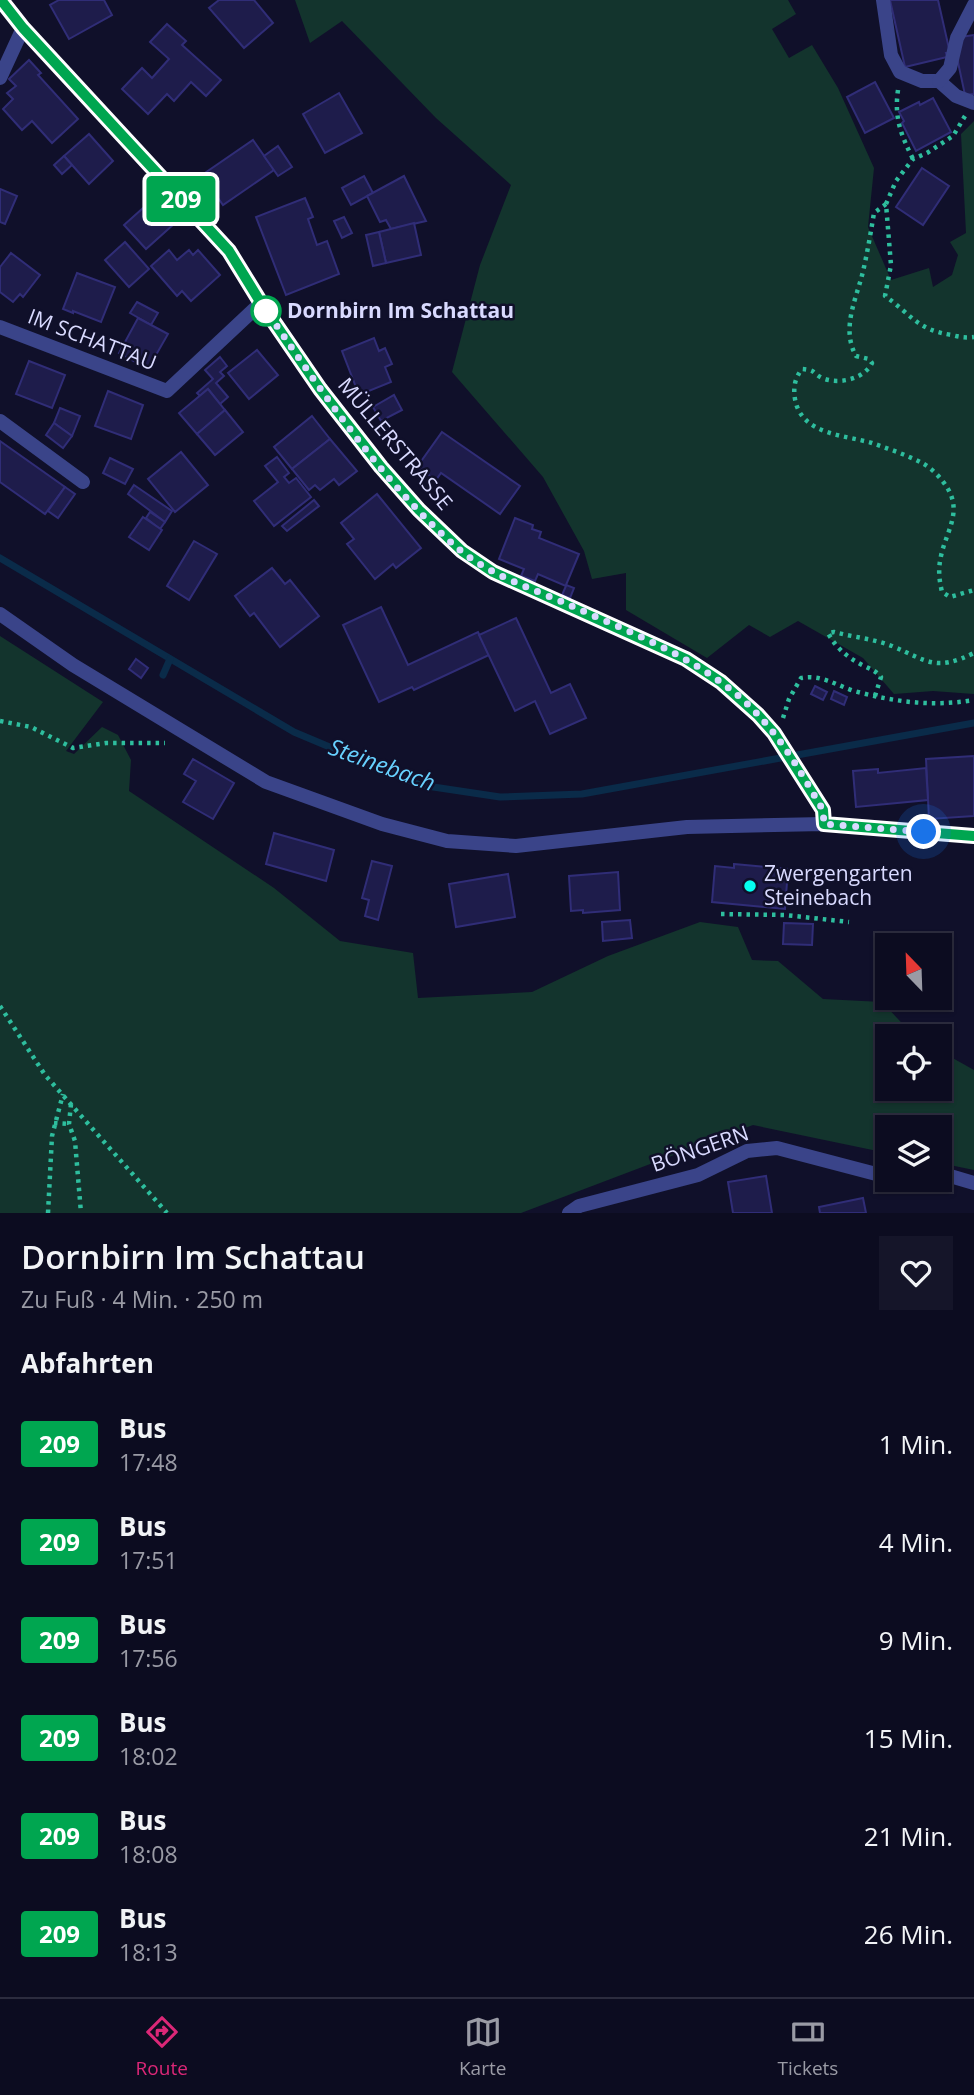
<!DOCTYPE html>
<html lang="de">
<meta charset="utf-8">
<style>
body{margin:0;font-family:"Open Sans",sans-serif;background:#151529;color:#f1f3f6;height:100vh;display:flex;flex-direction:column;font-size:26px;white-space:nowrap}
*{box-sizing:border-box;margin:0}
p{font-size:23px;color:#9a9ba5}
.icon{flex:none;width:38px;height:38px;fill:none;stroke:currentColor;stroke-width:2;stroke-linecap:round;stroke-linejoin:round}
.map{position:relative;height:1213px;overflow:hidden}
.details{display:flex;flex-direction:column;background:#0c0c20;flex:1}
.details>*{flex:none}
.badge{padding:0 14px;border-radius:5px;font-size:24px;line-height:46px}
.needle{width:46px;rotate:337deg}
.controls{position:absolute;left:875px;top:933px;display:grid;gap:14px}
.controls a{display:grid;place-items:center;width:77px;height:77px;border-radius:0px;background:#0c0c20;box-shadow:0 2px 5px #0004,0 0 0 2px #2c2c3e;font-size:35px}
.you{position:absolute;width:35px;height:35px;margin:-18px;border:5px solid #fff;border-radius:50%;background:#1a73e8;box-shadow:0 0 0 10px #1a73e833}
.map>.badge{position:absolute;translate:-50% -50%;box-shadow:0 0 0 4px #fff}
h2{padding:0 21px;font-size:26px;line-height:63px}
.round{display:grid;place-items:center;flex:none;width:74px;height:74px;border-radius:0px;background:#151529}
.head{display:flex;align-items:center;justify-content:space-between;height:119px;padding:0 21px}
h1{font-size:33px;font-weight:600;line-height:52px}
ul{padding:0;list-style:none}
li{display:flex;align-items:center;gap:21px;height:98px;padding:0 21px}
li div{flex:1}
li b{display:block;font-size:26px}
li em{font-style:normal}
li .badge{min-width:77px;font-weight:700;text-align:center}
.dock{display:flex;justify-content:space-around;align-items:center;height:98px;border-top:2px solid #2c2c3e;background:#0c0c20;font-size:19px;color:#9a9ba5}
.dock a{display:grid;justify-items:center;gap:4px}
.dock .on{color:#db2777}
.map>svg:first-child{display:block}
.green{fill:#13342d}
.lines{fill:none;stroke-linecap:round;stroke-linejoin:round}
.stream{stroke:#0a2b49;stroke-width:7}
.building{fill:#1e1c4b;stroke:#302d77;stroke-width:2}
.path{stroke:#2ebe9e;stroke-width:4.5;stroke-dasharray:3.5 5;stroke-linecap:butt}
.lane{stroke:#3a4489;stroke-width:14}
.street{stroke:#3a4489;stroke-width:14}
.line-casing{stroke:#fff;stroke-width:16}
.line{stroke:#00a650;stroke-width:10}
.walk{stroke:#d9daff;stroke-width:7;stroke-dasharray:0 12.6}
.stop-dot{fill:#fff;stroke:#00a650;stroke-width:3.5}
.poi-dot{fill:#05fff0;stroke:#10102a;stroke-width:2.5}
.labels{text-anchor:middle;stroke-width:5;stroke-linejoin:round;paint-order:stroke}
.stop-label{font-size:21px;font-weight:bold;fill:#d9daff;stroke:#10102a;text-anchor:start}
.street-label{font-size:21px;fill:#d9daff;stroke:#10102a}
.poi-label{font-size:21px;fill:#d9daff;stroke:#10102a;text-anchor:start}
.water-label{font-size:23px;font-style:italic;fill:#67d1ff;stroke:#10102a}
</style>
<div class="map">
<svg width="974" height="1213" viewBox="0 0 974 1213">
<rect width="100%" height="100%" fill="#10102a"/>
<!-- green -->
<g class="green">
<path d="M295 0H788L796 14 772 29 789 58 812 45 838 88 874 168 868 227 891 280 929 268 933 287 952 275 958 255 950 242 966 233 961 134 974 121V694L933 691 894 694 863 658 798 621 770 637 749 625 707 658 626 610V573L592 579 584 551 543 477 452 372 480 265 511 185 436 118 342 21 310 43Z"/>
<path d="M0 636 103 702 66 751 74 754 102 727 118 735 131 760 129 791 274 888 340 941 413 953 418 998 532 992 608 956 700 922 738 927 752 960 778 961 823 999 882 1002 914 1036H887V1088H940V1051L974 1070V1170L940 1163V1127H887V1153L753 1125 521 1213H0Z"/>
</g>
<g class="lines">
<!-- stream -->
<g class="stream">
<path d="M0 558 294 732 420 785 500 797 582 794 974 723"/>
<path d="M163 675 170 659"/>
</g>
</g>
<!-- building -->
<g class="building">
<path d="M59 0H104L112 15 69 39 50 5Z"/>
<path d="M219 0H254L273 23 244 48 209 8Z"/>
<path d="M890 0H938L950 53H946L947 57 905 67Z"/>
<path d="M167 24 186 41 182 45 221 80 206 96 191 82 174 101 167 94 148 114 122 89 142 68 152 78 169 59 150 42Z"/>
<path d="M974 35V94L965 95 956 53 961 37Z"/>
<path d="M29 60 41 73 38 75 78 119 52 143 32 121 22 130 3 109 13 99 7 93 16 86 9 79Z"/>
<path d="M875 82 894 118 865 133 847 97Z"/>
<path d="M339 93 362 133 325 153 303 114Z"/>
<path d="M933 98 951 132 916 151 902 123 904 121 899 112 919 102 920 105Z"/>
<path d="M89 134 113 161 89 184 64 156Z"/>
<path d="M253 140 274 170 223 205 202 175Z"/>
<path d="M278 146 292 167 278 176 264 156Z"/>
<path d="M64 156 72 165 62 174 54 165Z"/>
<path d="M922 168 949 186 923 225 896 207Z"/>
<path d="M364 176 373 193 351 205 342 188Z"/>
<path d="M404 176 426 221 391 229 386 220 380 222 367 196Z"/>
<path d="M0 189 17 196 5 224 0 222Z"/>
<path d="M305 198 313 217 308 219 317 245 327 241 339 274 286 295 256 217Z"/>
<path d="M152 200 174 224 146 249 124 225Z"/>
<path d="M344 217 352 233 342 238 334 221Z"/>
<path d="M414 223 421 255 386 263 379 232Z"/>
<path d="M379 232 386 263 373 266 366 235Z"/>
<path d="M125 242 149 269 129 287 105 260Z"/>
<path d="M169 250 177 260 189 250 193 255 198 250 220 275 191 301 182 291 177 296 151 266Z"/>
<path d="M11 253 40 275 23 297 20 294 13 302 0 292V267Z"/>
<path d="M77 273 115 287 101 322 73 311V313L63 309Z"/>
<path d="M137 302 158 313 151 325 130 313Z"/>
<path d="M138 318 168 334 148 369 119 353Z"/>
<path d="M374 338 379 351 385 348 392 364 385 367 391 382 359 395 342 351Z"/>
<path d="M257 350 278 375 249 399 228 373Z"/>
<path d="M220 357 227 366 220 372 224 376 216 383 228 397 220 404 208 389 200 396 197 393 213 379 205 370Z"/>
<path d="M29 361 65 375 52 408 16 394Z"/>
<path d="M208 389 225 410 197 434 179 413Z"/>
<path d="M108 391 143 405 131 439 95 426Z"/>
<path d="M394 395 402 410 381 421 373 407Z"/>
<path d="M60 408 80 416 72 436 54 423Z"/>
<path d="M225 410 243 432 215 455 197 434Z"/>
<path d="M312 416 330 439 292 469 274 447Z"/>
<path d="M54 423 72 436 63 448 46 435Z"/>
<path d="M442 432 520 486 500 514 441 473 436 480 417 467Z"/>
<path d="M330 439 357 471 339 485 334 479 320 490 315 485 309 490 292 469Z"/>
<path d="M0 441 65 487 45 514 0 482Z"/>
<path d="M181 452 208 485 175 512 148 479Z"/>
<path d="M277 457 289 473 284 477 289 483 296 478 311 497 274 526 254 501 278 482 265 466Z"/>
<path d="M110 458 133 469 125 484 103 473Z"/>
<path d="M134 485 172 511 165 522 128 494Z"/>
<path d="M65 487 75 494 58 518 48 511Z"/>
<path d="M377 494 421 548 396 568 393 564 375 579 347 544 354 539 341 523Z"/>
<path d="M314 500 319 506 287 531 282 526Z"/>
<path d="M150 512 165 522 160 529 146 518Z"/>
<path d="M143 517 162 530 149 550 129 537Z"/>
<path d="M515 518 533 525 532 529 541 532 539 538 579 554 566 585 574 588 570 598 562 595 566 586 538 574 535 581 521 576 524 569 499 559Z"/>
<path d="M194 541 217 554 189 600 167 586Z"/>
<path d="M272 568 285 584 290 580 319 616 280 647 254 613 250 616 235 596Z"/>
<path d="M381 607 408 665 478 632 489 655 414 690 412 687 379 702 343 625Z"/>
<path d="M516 618 551 693 570 684 586 718 550 734 535 701 515 711 479 635Z"/>
<path d="M136 659 148 668 141 678 129 669Z"/>
<path d="M815 686 827 692 823 700 811 694Z"/>
<path d="M834 691 847 697 844 705 831 699Z"/>
<path d="M974 756V816L929 819 926 759Z"/>
<path d="M193 759 234 783 213 819 183 802 196 781 184 774Z"/>
<path d="M926 768 928 800 856 807 853 771 878 769V773Z"/>
<path d="M274 833 334 850 326 881 266 864Z"/>
<path d="M372 861 392 866 378 920 365 916 369 900 362 898Z"/>
<path d="M734 864 788 869 785 909 712 902 715 866 734 868Z"/>
<path d="M618 872 620 910 583 913V910L571 911 569 876Z"/>
<path d="M508 874 515 917 456 927 449 884Z"/>
<path d="M630 920 632 938 603 941 602 922Z"/>
<path d="M784 923 813 924 812 945 783 944Z"/>
<path d="M766 1176 772 1213H733L728 1182Z"/>
<path d="M863 1198 866 1213H820L819 1207Z"/>
</g>
<g class="lines">
<!-- path -->
<g class="path">
<path d="M898 90C894 118 901 135 913 159"/>
<path d="M965 116 953 136 927 153 913 159 896 181 886 204 891 265 885 296C912 315 917 330 952 335 959 337 966 338 974 337"/>
<path d="M886 204 874 213C871 231 868 249 864 267 858 296 840 327 856 356L869 359 872 363C864 379 839 385 822 378 812 373 816 370 802 369 795 378 793 387 795 399 801 435 845 435 872 443 889 449 907 455 922 463 932 468 943 480 948 489 962 513 946 532 941 556 938 569 939 579 942 592L950 597 974 590"/>
<path d="M875 696 881 677C875 670 870 669 862 665 847 657 836 648 828 633L834 632C853 637 874 639 892 646 928 661 935 672 974 653"/>
<path d="M783 718 789 699 801 678C820 674 836 685 854 691 895 702 932 707 974 700"/>
<path d="M0 721 31 727 73 748 106 743H165"/>
<path d="M721 914 785 915 849 922"/>
<path d="M0 1006 45 1075 167 1213"/>
<path d="M71 1104 69 1124 75 1141 81 1213"/>
<path d="M54 1123 69 1124"/>
<path d="M48 1213 52 1136 63 1094"/>
</g>
<!-- lane -->
<g class="lane">
<path d="M0 78 23 28"/>
<path d="M0 327 167 391 261 303"/>
<path d="M0 421 83 482"/>
<path d="M940 1173 974 1183"/>
<path d="M569 1213 579 1206 698 1175 747 1151 777 1148 880 1175 887 1174"/>
</g>
<!-- street -->
<g class="street">
<path d="M1 0 23 28 229 252 261 303 320 389 381 467 419 510 462 551 493 572 686 659 721 682 758 715 774 733 823 810 824 824"/>
<path d="M883 0 891 55 900 72 922 81H939L956 96 974 103"/>
<path d="M939 81 950 68 957 38 974 5"/>
<path d="M0 614 73 665 266 782 382 824 447 841 516 846 687 827 824 824 974 836"/>
</g>
</g>
<g class="lines">
<defs>
<path id="line" d="M1 0 23 28 229 251 261 303 320 389 381 467 419 510 462 551 493 572 686 659 721 682 758 715 774 733 823 810 824 824 974 836"/>
</defs>
<!-- line casing -->
<use href="#line" class="line-casing"/>
<!-- line -->
<use href="#line" class="line"/>
<!-- walk -->
<path class="walk" d="M266 311 261 303C319 387 383 485 461 551 491 575 530 588 565 603 633 634 710 661 761 718 786 745 804 778 823 810L824 824 924 832"/>
</g>
<!-- markers -->
<circle class="stop-dot" cx="266" cy="311" r="14"/>
<circle class="poi-dot" cx="750" cy="886" r="7"/>
<g class="labels">
<!-- stop labels -->
<g class="stop-label">
<text x="287" y="318">Dornbirn Im Schattau</text>
</g>
<!-- street labels -->
<g class="street-label">
<text transform="translate(92 340) rotate(21)" y="7">IM SCHATTAU</text>
<text transform="translate(395 444) rotate(50)" y="7">MÜLLERSTRASSE</text>
<text transform="translate(700 1149) rotate(-19)" y="7">BÖNGERN</text>
</g>
<!-- poi labels -->
<g class="poi-label">
<text x="764" y="881">Zwergengarten<tspan x="764" dy="24">Steinebach</tspan></text>
</g>
<!-- water labels -->
<g class="water-label">
<text transform="translate(382 765) rotate(20)" y="8">Steinebach</text>
</g>
</g>
</svg>
<div class="controls">
<a><svg class="needle" viewBox="-14 -14 28 28"><path d="M0-13l5 13h-10z" fill="#e53935"/><path d="M0 13l5-13h-10z" fill="#9a9ba5"/></svg></a>
<a><svg class="icon" aria-label="locate" viewBox="0 0 24 24"><circle cx="12" cy="12" r="6"/><path d="M12 2v4M12 18v4M2 12h4M18 12h4"/></svg></a>
<a><svg class="icon" aria-label="layers" viewBox="0 0 24 24"><path d="M12 4l9 5-9 5-9-5zM3 14l9 5 9-5"/></svg></a>
</div>
<div class="you" style="left:924px;top:832px"></div>
<b class="badge" style="left:181px;top:199px;background:#00a650;color:#fff">209</b>
</div>
<section class="details">
<div class="head"><div><h1>Dornbirn Im Schattau</h1><p>Zu Fuß · 4 Min. · 250 m</p></div><a class="round"><svg class="icon" aria-label="heart" viewBox="0 0 24 24"><path d="M12 20l-8-8c-3-5 5-10 8-4 3-6 11-1 8 4z"/></svg></a></div>
<h2>Abfahrten</h2>
<ul>
<li><span class="badge" style="background:#00a650;color:#fff">209</span><div><b>Bus</b><p>17:48</p></div><em>1 Min.</em></li>
<li><span class="badge" style="background:#00a650;color:#fff">209</span><div><b>Bus</b><p>17:51</p></div><em>4 Min.</em></li>
<li><span class="badge" style="background:#00a650;color:#fff">209</span><div><b>Bus</b><p>17:56</p></div><em>9 Min.</em></li>
<li><span class="badge" style="background:#00a650;color:#fff">209</span><div><b>Bus</b><p>18:02</p></div><em>15 Min.</em></li>
<li><span class="badge" style="background:#00a650;color:#fff">209</span><div><b>Bus</b><p>18:08</p></div><em>21 Min.</em></li>
<li><span class="badge" style="background:#00a650;color:#fff">209</span><div><b>Bus</b><p>18:13</p></div><em>26 Min.</em></li>
</ul>
</section>
<nav class="dock">
<a class="on"><svg class="icon" aria-label="directions" viewBox="0 0 24 24"><path d="M12 3l9 9-9 9-9-9zM9 14v-3h6M13 9l2 2-2 2"/></svg>Route</a>
<a><svg class="icon" aria-label="map" viewBox="0 0 24 24"><path d="M3 6l6-2 6 2 6-2v14l-6 2-6-2-6 2zM9 4v14M15 6v14"/></svg>Karte</a>
<a><svg class="icon" aria-label="tickets" viewBox="0 0 24 24"><path d="M3 7h18v10H3zM15 7v10"/></svg>Tickets</a>
</nav>
